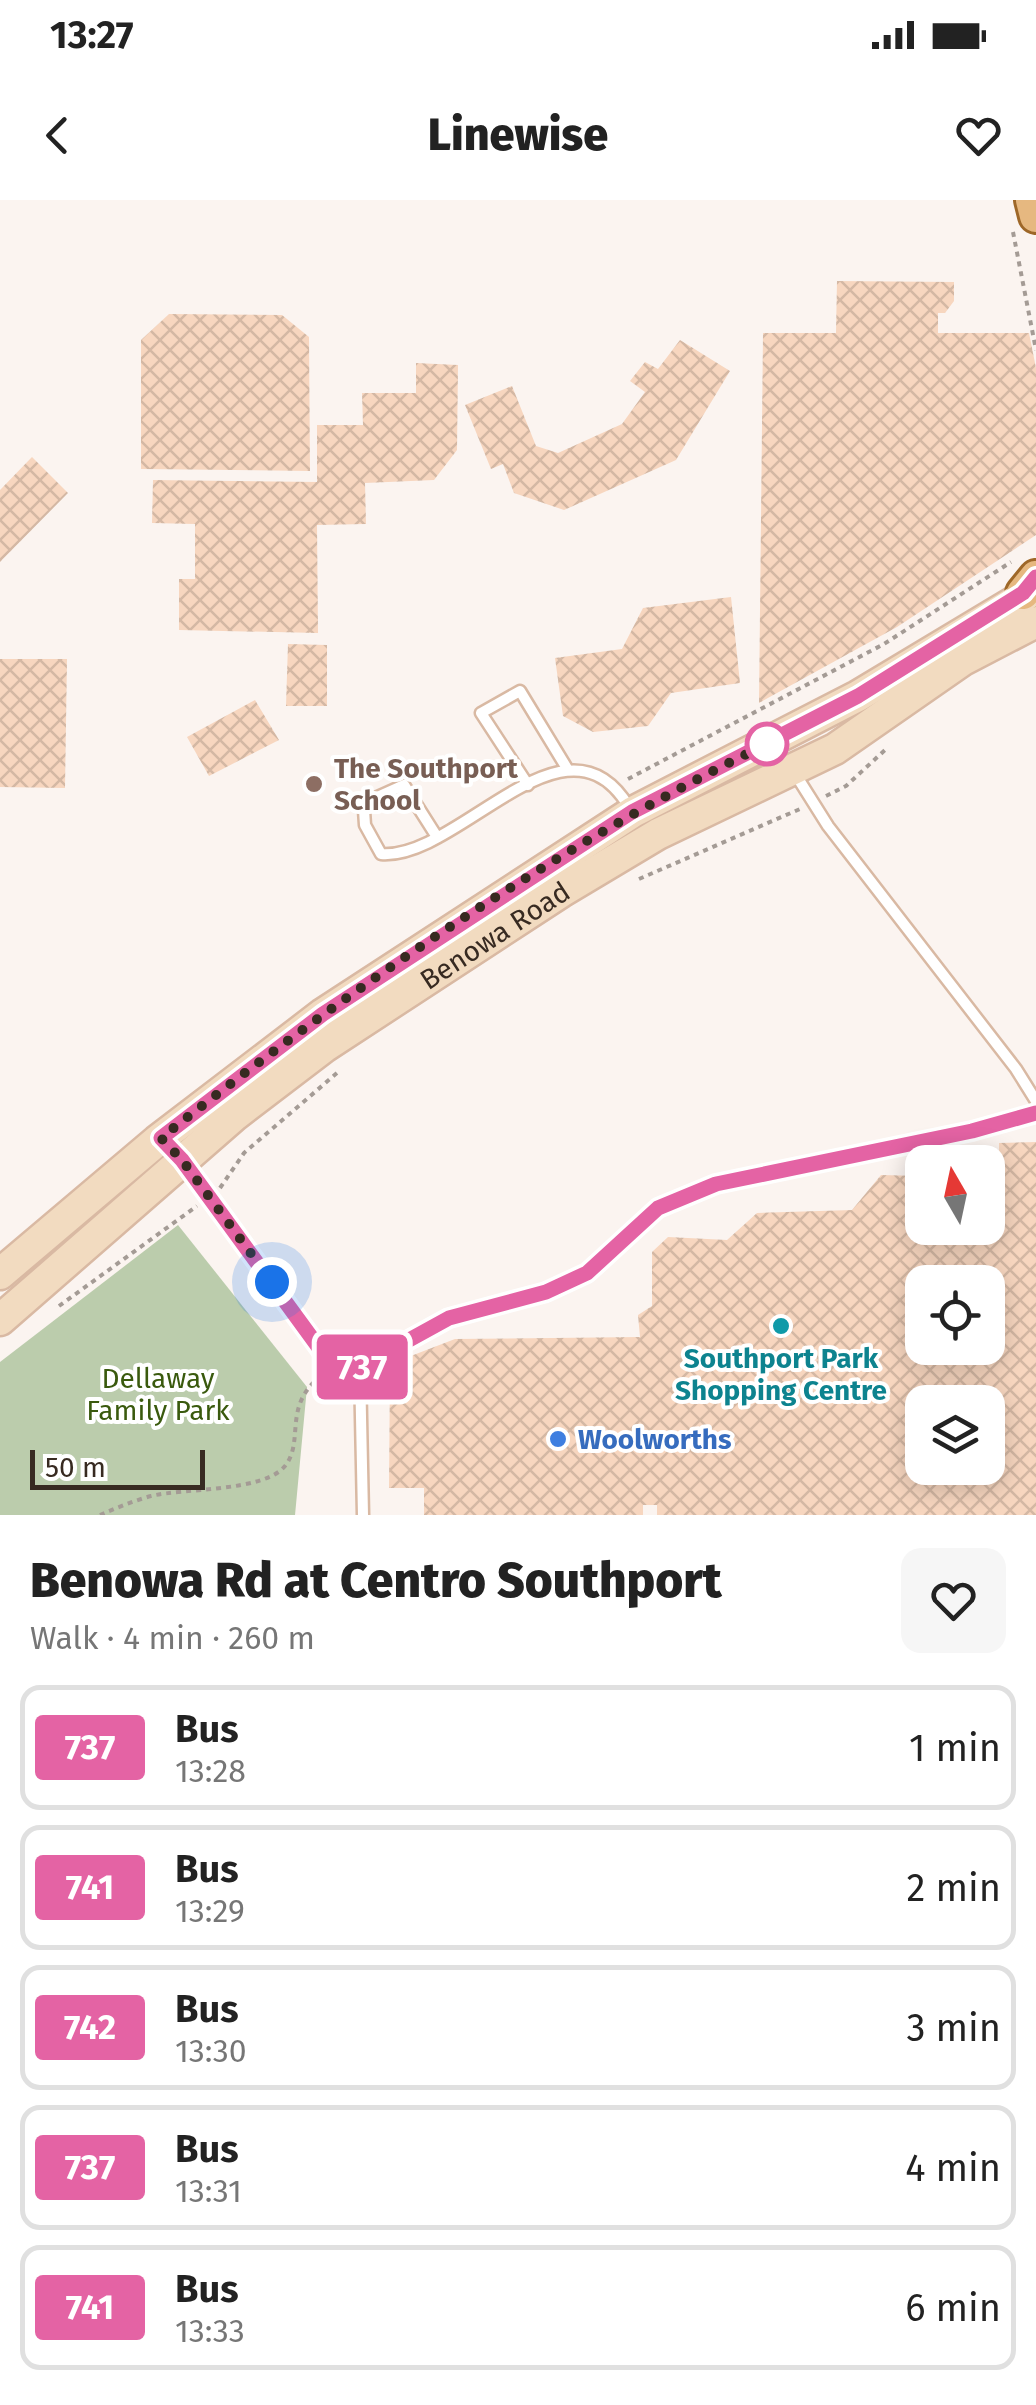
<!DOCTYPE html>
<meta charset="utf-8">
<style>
body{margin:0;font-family:"Fira Sans",sans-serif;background:#f6f6f6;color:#222;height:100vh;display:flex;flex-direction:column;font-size:38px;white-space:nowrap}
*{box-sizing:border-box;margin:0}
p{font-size:32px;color:#767676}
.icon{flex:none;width:55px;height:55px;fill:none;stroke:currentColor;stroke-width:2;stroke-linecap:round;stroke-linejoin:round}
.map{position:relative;height:1315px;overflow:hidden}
.side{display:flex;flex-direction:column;background:#fff;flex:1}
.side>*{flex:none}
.badge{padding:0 20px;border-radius:8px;font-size:35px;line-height:65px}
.needle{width:65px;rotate:351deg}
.buttons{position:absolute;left:905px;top:945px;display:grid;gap:20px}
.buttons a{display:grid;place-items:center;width:100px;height:100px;border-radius:20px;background:#fff;box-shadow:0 5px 25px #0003;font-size:50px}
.scale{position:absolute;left:30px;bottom:25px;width:175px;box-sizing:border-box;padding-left:10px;border:5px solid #372a21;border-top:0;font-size:28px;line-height:35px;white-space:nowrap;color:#372a21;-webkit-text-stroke:8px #fff;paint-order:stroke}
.you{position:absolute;width:50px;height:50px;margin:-25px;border:8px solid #fff;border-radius:50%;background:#1a73e8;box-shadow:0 0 0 15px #1a73e833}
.map>.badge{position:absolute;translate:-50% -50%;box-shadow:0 0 0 5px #fff}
.round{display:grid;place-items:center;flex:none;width:105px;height:105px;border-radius:20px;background:#f6f6f6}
.head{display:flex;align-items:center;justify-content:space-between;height:170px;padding:0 30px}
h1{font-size:48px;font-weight:800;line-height:75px}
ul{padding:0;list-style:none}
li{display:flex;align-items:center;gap:30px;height:125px;margin:0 20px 15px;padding:0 10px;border:5px solid #e0e0e0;border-radius:20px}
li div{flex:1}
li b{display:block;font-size:38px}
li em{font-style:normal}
li .badge{min-width:110px;font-weight:700;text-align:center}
.status{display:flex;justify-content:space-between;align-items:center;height:70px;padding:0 50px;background:#fff;direction:ltr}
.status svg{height:28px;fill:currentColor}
header{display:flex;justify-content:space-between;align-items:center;height:130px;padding:0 30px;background:#fff;font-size:45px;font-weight:800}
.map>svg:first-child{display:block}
.park{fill:#bbccac}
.building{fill:url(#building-cross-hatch);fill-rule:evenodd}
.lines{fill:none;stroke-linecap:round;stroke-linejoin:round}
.service-casing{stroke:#d9b9a3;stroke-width:15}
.secondary-casing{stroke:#d9b9a3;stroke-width:35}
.primary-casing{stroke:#9e6728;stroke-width:38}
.path{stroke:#a49b95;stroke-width:4;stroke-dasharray:5 5;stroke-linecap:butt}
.service{stroke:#fff;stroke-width:10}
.secondary{stroke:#f2dbc0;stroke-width:30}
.primary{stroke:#e6b880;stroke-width:32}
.line-casing{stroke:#fff;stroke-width:22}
.line{stroke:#e463a4;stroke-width:15}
.walk{stroke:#372a21;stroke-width:10;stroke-dasharray:0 18}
.stop-dot{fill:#fff;stroke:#e463a4;stroke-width:5}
.education-dot{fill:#8d6e63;stroke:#fff;stroke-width:4}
.culture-dot{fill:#0f9aa8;stroke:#fff;stroke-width:4}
.shop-dot{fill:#3f7fe0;stroke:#fff;stroke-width:4}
.labels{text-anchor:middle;stroke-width:8;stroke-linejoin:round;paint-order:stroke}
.education-label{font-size:28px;font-weight:bold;fill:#785e54;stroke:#fff;text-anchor:start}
.street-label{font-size:28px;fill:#372a21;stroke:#fff}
.culture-label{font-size:28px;font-weight:bold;fill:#0d838f;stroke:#fff}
.park-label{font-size:28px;fill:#3a5a0e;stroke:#fff}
.shop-label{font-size:28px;font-weight:bold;fill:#366cbe;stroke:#fff;text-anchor:start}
</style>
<div class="status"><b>13:27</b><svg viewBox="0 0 49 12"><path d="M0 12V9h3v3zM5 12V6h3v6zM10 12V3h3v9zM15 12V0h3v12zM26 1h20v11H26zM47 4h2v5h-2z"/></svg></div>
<header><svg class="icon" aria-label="back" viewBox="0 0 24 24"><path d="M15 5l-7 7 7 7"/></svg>Linewise<svg class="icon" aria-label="heart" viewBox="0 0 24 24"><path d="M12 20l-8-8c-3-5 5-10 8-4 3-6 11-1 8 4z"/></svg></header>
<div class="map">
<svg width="1036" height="1315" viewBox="0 0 1036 1315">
<defs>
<pattern id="building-cross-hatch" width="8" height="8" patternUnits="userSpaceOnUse" patternTransform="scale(2.5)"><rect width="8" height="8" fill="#f7d6bf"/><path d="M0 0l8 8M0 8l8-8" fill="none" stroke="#d4b8a4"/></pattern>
</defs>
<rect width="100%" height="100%" fill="#fbf4f0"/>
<!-- park -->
<path class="park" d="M178 1025 307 1187 295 1315H0V1162Z"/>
<!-- building -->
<g class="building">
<path d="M837 81 954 82V101L945 113H938V133H1029L1036 168V335L897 427 759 503 763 133H836Z"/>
<path d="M169 114 282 115 309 137 310 271 141 269V140Z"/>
<path d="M680 140 730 171 676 260 564 310 514 293 503 264 491 269 465 205 512 186 536 246 558 253 622 224 645 192 630 181 645 162 658 169Z"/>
<path d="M416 163 458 165 457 250 434 280 365 283 366 324 317 325 318 433 179 430V379H195V324L152 323 153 280 317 282V225H363L362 193H416Z"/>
<path d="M32 257 68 293 0 362V290Z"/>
<path d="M731 397 740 483 671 493 648 526 593 532 563 516 555 458 622 449 643 408Z"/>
<path d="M288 444 327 445V506H286Z"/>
<path d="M0 459H67L65 588 0 587Z"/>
<path d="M255 500 279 540 209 576 187 537Z"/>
<path d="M1036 942V1315H657V1305H643V1315H424V1288H389L390 1164 455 1139 640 1137 638 1115 652 1106V1052L668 1037 727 1040 757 1013 852 1010 881 975 922 976V1028H988V1015L999 1016V943ZM922 1082H988V1148H922ZM922 1202H988V1268H922Z"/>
</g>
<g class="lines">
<defs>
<g id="service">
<path d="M794 572 828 626 1016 869 1036 901"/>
<path d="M528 585 481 513 520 491 568 570"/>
<path d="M437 637 404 585 375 598 364 610 365 625 381 654C459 660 565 501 629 607"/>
<path d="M162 939 183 961 333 1167 349 1173 449 1118 546 1092 587 1073 658 1008 716 984 972 931 1036 913"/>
<path d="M360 1168 363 1315"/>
</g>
<g id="secondary">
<path d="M0 1074 157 941 323 814 633 612 858 496 1036 389"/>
<path id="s1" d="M0 1120 235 915 324 847 561 692 658 634 835 549 963 460 1036 422"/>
</g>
<g id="primary">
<path d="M1032 0 1036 16"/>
<path d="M1023 393 1036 377"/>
</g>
</defs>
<!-- service casing -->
<use href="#service" class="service-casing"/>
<!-- secondary casing -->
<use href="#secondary" class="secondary-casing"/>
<!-- primary casing -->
<use href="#primary" class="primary-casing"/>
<!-- path -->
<g class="path">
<path d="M1013 32 1036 150"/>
<path d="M628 579 884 444 1011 362"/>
<path d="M826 596 846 586 885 550"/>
<path d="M639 679 800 609"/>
<path d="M220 988 244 953 337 873"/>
<path d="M59 1106 197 1006"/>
<path d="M100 1315C116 1308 133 1301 151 1296 184 1288 264 1292 285 1266 305 1241 282 1206 321 1176"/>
</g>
<!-- service -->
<use href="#service" class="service"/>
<!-- secondary -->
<use href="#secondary" class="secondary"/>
<!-- primary -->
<use href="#primary" class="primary"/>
</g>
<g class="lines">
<defs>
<path id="line" d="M1036 377 1023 393 858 496 632 612 323 814 161 938 182 960 333 1167 349 1173 449 1118 546 1092 587 1073 658 1008 716 984 972 931 1036 913"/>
</defs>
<!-- line casing -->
<use href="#line" class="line-casing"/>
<!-- line -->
<use href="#line" class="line"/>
<!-- walk -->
<path class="walk" d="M272 1082 182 960 161 938C349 789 551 649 767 544"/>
</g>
<!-- markers -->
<circle class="stop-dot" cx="767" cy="544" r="20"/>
<circle class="education-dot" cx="314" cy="584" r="10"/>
<circle class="culture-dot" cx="781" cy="1126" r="10"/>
<circle class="shop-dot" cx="558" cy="1239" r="10"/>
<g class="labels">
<!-- education labels -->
<g class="education-label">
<text x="334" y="578">The Southport<tspan x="334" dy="32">School</tspan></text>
</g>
<!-- street labels -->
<g class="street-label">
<text dy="10" stroke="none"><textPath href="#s1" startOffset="628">Benowa Road</textPath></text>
</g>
<!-- culture labels -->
<g class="culture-label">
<text x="781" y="1168">Southport Park<tspan x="781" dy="32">Shopping Centre</tspan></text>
</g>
<!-- park labels -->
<g class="park-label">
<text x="158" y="1188">Dellaway<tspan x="158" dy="32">Family Park</tspan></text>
</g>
<!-- shop labels -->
<g class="shop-label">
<text x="578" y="1249">Woolworths</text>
</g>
</g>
</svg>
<div class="buttons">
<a><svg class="needle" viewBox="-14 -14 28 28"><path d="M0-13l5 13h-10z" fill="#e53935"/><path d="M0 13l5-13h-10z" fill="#767676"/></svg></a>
<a><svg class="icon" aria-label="locate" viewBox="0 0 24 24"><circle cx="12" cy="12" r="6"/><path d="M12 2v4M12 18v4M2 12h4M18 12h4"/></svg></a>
<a><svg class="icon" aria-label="layers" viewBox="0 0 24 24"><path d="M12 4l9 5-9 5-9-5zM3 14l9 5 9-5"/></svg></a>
</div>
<div class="scale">50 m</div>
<div class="you" style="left:272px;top:1082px"></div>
<b class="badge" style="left:362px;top:1167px;background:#e463a4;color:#fff">737</b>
</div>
<section class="side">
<div class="head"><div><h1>Benowa Rd at Centro Southport</h1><p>Walk · 4 min · 260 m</p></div><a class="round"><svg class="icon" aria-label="heart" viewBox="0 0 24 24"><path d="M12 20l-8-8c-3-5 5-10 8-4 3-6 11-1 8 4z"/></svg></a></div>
<ul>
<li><span class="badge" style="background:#e463a4;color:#fff">737</span><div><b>Bus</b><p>13:28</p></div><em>1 min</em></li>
<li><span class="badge" style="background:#e463a4;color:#fff">741</span><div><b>Bus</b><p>13:29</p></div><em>2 min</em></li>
<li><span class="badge" style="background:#e463a4;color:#fff">742</span><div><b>Bus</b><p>13:30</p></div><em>3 min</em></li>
<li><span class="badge" style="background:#e463a4;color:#fff">737</span><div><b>Bus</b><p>13:31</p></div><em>4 min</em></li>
<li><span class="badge" style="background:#e463a4;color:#fff">741</span><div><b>Bus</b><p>13:33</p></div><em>6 min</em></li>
</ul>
</section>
